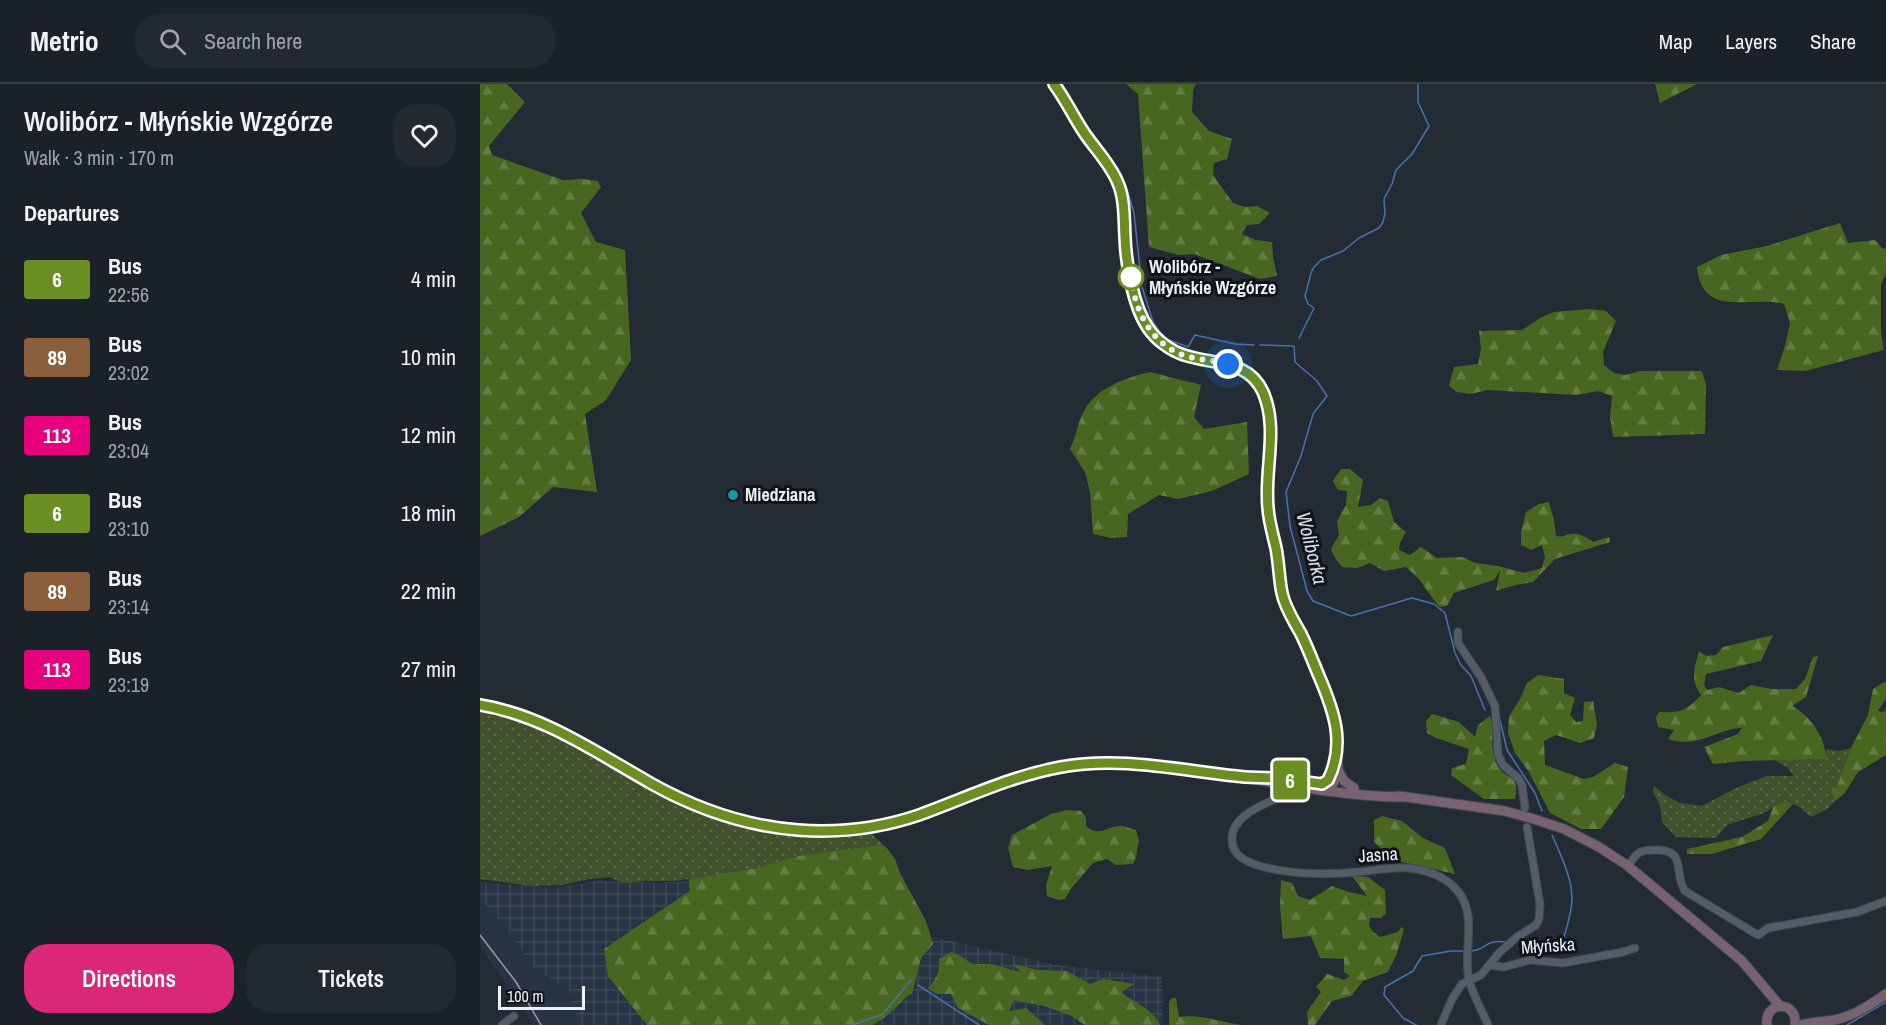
<!DOCTYPE html>
<meta charset="utf-8">
<style>
body{margin:0;font-family:"Archivo Narrow",sans-serif;background:#232930;color:#f1f3f6;height:100vh;display:flex;flex-direction:column;font-size:22px;white-space:nowrap}
*{box-sizing:border-box;margin:0}
p{font-size:20px;color:#9fa3a8}
.icon{flex:none;width:33px;height:33px;fill:none;stroke:currentColor;stroke-width:2;stroke-linecap:round;stroke-linejoin:round}
.map{position:relative;flex:1;overflow:hidden}
.side{display:flex;flex-direction:column;background:#1a2128;width:480px}
.side>*{flex:none}
.badge{padding:0 12px;border-radius:4px;font-size:21px;line-height:39px}
.scale{position:absolute;left:18px;bottom:15px;width:87px;box-sizing:border-box;padding-left:6px;border:3px solid #ebf1f8;border-top:0;font-size:16px;line-height:21px;white-space:nowrap;color:#ebf1f8;-webkit-text-stroke:4px #101418;paint-order:stroke}
.you{position:absolute;width:30px;height:30px;margin:-15px;border:4px solid #fff;border-radius:50%;background:#1a73e8;box-shadow:0 0 0 9px #1a73e833}
.map>.badge{position:absolute;translate:-50% -50%;box-shadow:0 0 0 3px #fff}
h2{padding:0 24px;font-size:22px;line-height:54px}
.round{display:grid;place-items:center;flex:none;width:63px;height:63px;border-radius:24px;background:#232930}
.summary{display:flex;align-items:center;justify-content:space-between;height:102px;padding:0 24px}
h1{font-size:28px;font-weight:600;line-height:45px}
.primary-button{display:flex;gap:12px;margin-top:auto;padding:12px 24px}
.primary-button a{flex:1;height:69px;border-radius:24px;background:#db2777;color:#fff;font-size:24px;font-weight:600;line-height:69px;text-align:center}
.primary-button a+a{background:#232930;color:#f1f3f6}
ul{padding:0;list-style:none}
li{display:flex;align-items:center;gap:18px;height:78px;padding:0 24px}
li div{flex:1}
li b{display:block;font-size:22px}
li em{font-style:normal}
li .badge{min-width:66px;font-weight:700;text-align:center}
header{display:flex;align-items:center;gap:36px;box-sizing:border-box;height:84px;padding:0 30px;background:#1a2128;border-bottom:2px solid #383e45}
header strong{font-size:28px}
nav{display:flex;gap:33px;margin-inline-start:auto;font-size:21px}
.search{width:420px;height:54px;background:#232930;display:flex;align-items:center;gap:15px;box-sizing:border-box;padding:0 21px;border-radius:24px;color:#9fa3a8;font-size:22px}
main{display:flex;flex:1;min-height:0}
.map>svg:first-child{display:block}
.built{fill:#283443}
.industrial{fill:url(#industrial-grid)}
.grass{fill:url(#grass-dots)}
.forest{fill:url(#forest-firs)}
.lines{fill:none;stroke-linecap:round;stroke-linejoin:round}
.stream{stroke:#4972ab;stroke-width:1.5}
.street-casing{stroke:#424952;stroke-width:9}
.secondary-casing{stroke:#424952;stroke-width:11}
.street{stroke:#535c67;stroke-width:7}
.secondary{stroke:#786270;stroke-width:9}
.rail{stroke:#959ca4;stroke-width:1.5}
.line-casing{stroke:#fff;stroke-width:14}
.line{stroke:#6b8e23;stroke-width:9}
.walk{stroke:#ebf1f8;stroke-width:6;stroke-dasharray:0 10.8}
.stop-dot{fill:#fff;stroke:#6b8e23;stroke-width:3}
.culture-dot{fill:#0f9aa8;stroke:#101418;stroke-width:2}
.labels{text-anchor:middle;stroke-width:6;stroke-linejoin:round;paint-order:stroke}
.stop-label{font-size:18px;font-weight:bold;fill:#ebf1f8;stroke:#101418;text-anchor:start}
.poi-label{font-size:18px;font-weight:bold;fill:#ebf1f8;stroke:#101418;text-anchor:start}
.street-label{font-size:18px;fill:#ebf1f8;stroke:#101418}
.water-label{font-size:20px;font-style:italic;fill:#d4e0f1;stroke:#101418}
</style>
<header>
<strong>Metrio</strong>
<div class="search"><svg class="icon" aria-label="search" viewBox="0 0 24 24"><circle cx="10" cy="10" r="6"/><path d="M15 15l6 6"/></svg>Search here</div>
<nav><a>Map</a><a>Layers</a><a>Share</a></nav>
</header>
<main>
<section class="side">
<div class="summary"><div><h1>Wolibórz - Młyńskie Wzgórze</h1><p>Walk · 3 min · 170 m</p></div><a class="round"><svg class="icon" aria-label="heart" viewBox="0 0 24 24"><path d="M12 20l-8-8c-3-5 5-10 8-4 3-6 11-1 8 4z"/></svg></a></div>
<h2>Departures</h2>
<ul>
<li><span class="badge" style="background:#6b8e23;color:#fff">6</span><div><b>Bus</b><p>22:56</p></div><em>4 min</em></li>
<li><span class="badge" style="background:#8b5e3c;color:#fff">89</span><div><b>Bus</b><p>23:02</p></div><em>10 min</em></li>
<li><span class="badge" style="background:#e6007e;color:#fff">113</span><div><b>Bus</b><p>23:04</p></div><em>12 min</em></li>
<li><span class="badge" style="background:#6b8e23;color:#fff">6</span><div><b>Bus</b><p>23:10</p></div><em>18 min</em></li>
<li><span class="badge" style="background:#8b5e3c;color:#fff">89</span><div><b>Bus</b><p>23:14</p></div><em>22 min</em></li>
<li><span class="badge" style="background:#e6007e;color:#fff">113</span><div><b>Bus</b><p>23:19</p></div><em>27 min</em></li>
</ul>
<div class="primary-button"><a>Directions</a><a>Tickets</a></div>
</section>
<div class="map">
<svg width="1406" height="941" viewBox="0 0 1406 941">
<defs>
<pattern id="industrial-grid" width="8" height="8" patternUnits="userSpaceOnUse" patternTransform="scale(1.5)"><rect width="8" height="8" fill="#283443"/><path d="M0 4h8M4 0v8" fill="none" stroke="#3d4856"/></pattern>
<pattern id="grass-dots" width="8" height="8" patternUnits="userSpaceOnUse" patternTransform="scale(1.5)"><rect width="8" height="8" fill="#40512c"/><path d="M2 2h.1M6 6h.1" fill="none" stroke="#5c6a4b" stroke-width="1.8" stroke-linecap="round"/></pattern>
<pattern id="forest-firs" width="22" height="20" patternUnits="userSpaceOnUse" patternTransform="scale(1.5)"><rect width="22" height="20" fill="#496621"/><path d="M5 1l3.5 6h-7zM16 11l3.5 6h-7z" fill="#637c42"/></pattern>
</defs>
<rect width="100%" height="100%" fill="#232c35"/>
<!-- built -->
<path class="built" d="M0 815 28 846 54 884 89 906 99 941H52L42 921 0 863Z"/>
<!-- industrial -->
<path class="industrial" d="M235 796 444 851 576 881 682 893 683 941H99L89 906 54 884 28 846 0 815V798L74 804 117 797 179 799Z"/>
<!-- grass -->
<g class="grass">
<path d="M0 621 45 632 173 701 281 741 384 743 406 763 398 761 317 772 276 784 196 797H165L142 799 130 793 110 795 83 801 51 802 0 795Z"/>
<path d="M1371 664 1357 702 1352 707 1355 717 1347 725 1331 733 1318 722 1304 717 1284 729 1247 741 1236 754 1196 753 1182 738 1180 721 1173 708 1174 702 1185 711 1200 719 1222 722 1256 704 1287 692H1314L1307 683 1294 676 1345 675 1346 665 1358 667Z"/>
</g>
<!-- forest -->
<g class="forest">
<path d="M0 0H27L45 18 9 62 12 71 83 96 103 95 118 97 121 103 101 129 116 158 145 166 151 276 126 316 105 330 117 408 73 403 39 433 0 452Z"/>
<path d="M646 0H716L713 6 712 28 729 47 752 55 747 75 734 79 733 91 753 119 765 123 777 122 790 129 779 140 767 141 762 150 776 156 792 158 793 173 797 192 780 195 714 170 699 171 669 163 658 10Z"/>
<path d="M1175 0H1217L1180 19Z"/>
<path d="M1360 139 1368 159 1395 156 1402 164 1406 165V189L1401 201V248L1404 266 1325 287 1297 286 1305 262 1310 239 1304 220C1271 211 1222 236 1217 183L1241 171 1287 162Z"/>
<path d="M1110 225 1126 227 1136 237 1123 268 1124 281 1134 289 1145 291 1161 287H1222L1226 301 1225 350 1133 353 1130 333 1132 312 1118 307 1096 311 1008 306 990 310 977 308 969 302 974 283 998 280 1001 265 999 247 1042 246 1060 234 1074 228Z"/>
<path d="M670 288 721 301 714 333 724 345 767 338 769 390 732 407 698 415 679 411 648 430 647 453 631 454 613 450 610 408 605 388 590 365C596 353 597 341 603 329 615 304 645 294 670 288Z"/>
<path d="M861 385H870L883 396 878 423 891 421 900 414 908 417 914 438 926 448 920 459 919 466 930 471 941 463 957 474 982 473 995 479 1018 482 1044 489 1062 484 1065 473 1062 461 1051 466 1041 461V447L1046 428 1059 420 1069 418 1074 436 1076 452C1084 454 1085 450 1092 450 1099 449 1108 454 1113 458L1129 453 1130 458 1075 475 1053 498 1035 501 1016 507 1020 487 1014 496 974 509 967 522 960 523 956 519 939 495 926 483 904 487 890 479 877 484 862 483 855 474 851 465 859 451 857 437 866 421 867 407 858 406 853 397Z"/>
<path d="M1293 551 1281 577 1226 590 1224 601 1227 606 1239 603 1259 609 1271 601 1291 605H1316L1325 595 1333 573 1338 572 1326 613 1312 622C1330 631 1346 654 1346 675L1263 677 1233 680 1224 663 1258 650 1262 644C1235 645 1219 665 1188 655L1194 646 1178 643 1176 633 1179 628C1201 629 1206 627 1221 611 1210 595 1214 586 1219 567L1226 572 1236 571 1243 563Z"/>
<path d="M1058 591 1084 595V609L1095 614 1090 631 1096 638 1103 637 1104 618 1113 617 1117 640 1114 654 1100 659 1076 651 1064 657 1065 681 1104 695 1113 693 1135 679 1148 683 1144 713 1121 745H1101L1070 729 1049 688 1035 669 1028 649 1029 633 1040 615 1047 599Z"/>
<path d="M1404 598 1406 599V614L1398 627 1403 628 1406 626V671L1378 688 1364 710 1355 717 1351 707 1357 702 1371 664 1388 631 1393 605Z"/>
<path d="M952 630 979 638 995 653 998 641 1010 632C1016 648 1008 661 1017 680 1025 698 1041 687 1035 715H1004L971 691 972 684 986 680 989 665 956 654 947 649 946 637Z"/>
<path d="M1304 717 1313 720 1281 755 1232 770H1207V765L1262 753 1288 737 1293 723Z"/>
<path d="M587 726 601 727 606 734V742C621 754 625 742 641 742 645 742 651 745 656 746L659 757C656 765 658 772 653 780L636 781 627 775 613 779 590 806 585 815 578 816 567 812 566 801 572 782 548 786 533 783 528 764 532 751 571 730Z"/>
<path d="M902 732 922 737 943 754 965 764 975 790 914 776 894 758V736Z"/>
<path d="M398 761 406 763 415 775 420 789 446 837 453 860 441 874 432 910 427 912 408 931 393 941H167L128 892 124 865 210 807 209 795 276 784 317 772Z"/>
<path d="M872 792 888 793 905 806 906 829 901 834H890L889 841 892 847 900 853 918 848 921 843 924 845 917 869 908 888 883 897 871 912 852 917 835 941H828L827 928 841 908 836 903 847 890 864 896 870 892 864 888V875L840 874 831 852 803 855 800 822 801 796 812 799 818 812 830 816 852 802 869 808 887 812Z"/>
<path d="M471 868 481 872 492 880H512L540 888 533 880 558 886 587 887 610 900 624 895 654 900 641 908C654 919 673 925 680 941H605L590 931 564 922 534 916 529 927 546 924 565 941H509L478 924 471 910H456L448 904C457 894 460 888 459 875Z"/>
<path d="M692 914H696L699 933C718 930 741 938 761 941H689V918Z"/>
</g>
<g class="lines">
<!-- stream -->
<g class="stream">
<path d="M597 29 646 102 654 129 661 194"/>
<path d="M662 203 673 238 684 254 708 263 715 251 755 260 774 261"/>
<path d="M819 254 834 224 828 220 825 212 831 189 834 183 841 176 863 167 879 154 899 144 903 138 905 129 904 115 912 100 916 86 932 70 949 42 938 18V0"/>
<path d="M780 261 813 262"/>
<path d="M814 262 815 278 837 297 847 312 833 330 821 372 806 408 810 442 827 507 833 517 871 532 932 514 954 520 965 529 975 569 981 581 991 592 1005 626"/>
<path d="M1019 632 1027 666 1055 709 1062 727"/>
<path d="M1033 859C1036 858 1039 856 1042 856 1059 853 1062 872 1083 856 1087 843 1092 828 1092 814 1092 793 1080 770 1072 751"/>
<path d="M991 867C1007 866 1004 855 1026 858"/>
<path d="M438 901 499 941"/>
<path d="M373 941 403 930 431 896"/>
<path d="M936 941 923 934 904 911 905 903 933 887 942 872 971 867H984"/>
<path d="M1367 941 1406 918"/>
</g>
<defs>
<g id="street">
<path d="M978 548V559L1001 593 1015 622 1018 671 1023 681 1039 695 1042 701 1045 724"/>
<path d="M795 715C778 723 751 734 752 756 752 772 767 778 780 782 812 791 846 791 879 788 896 786 912 783 929 784 945 786 963 792 974 803 1000 828 982 865 989 895 992 910 1002 926 1008 941"/>
<path d="M1148 782C1157 769 1158 766 1175 766 1208 765 1193 790 1205 807L1278 851 1288 844 1377 828 1406 817"/>
<path d="M1010 881 1024 883 1050 876 1083 879 1143 868 1155 864"/>
<path d="M22 941 34 932"/>
<path d="M961 941 972 915 982 900 1001 891 1019 869 1037 853 1056 841 1059 835 1060 820 1047 743"/>
</g>
<g id="secondary">
<path d="M574 0 605 50 638 98 641 110 645 157 652 200 662 234 669 246 688 263 703 271 753 281 768 289 780 303 788 322 791 350 788 424 802 510 808 525 822 552 842 599 857 644 858 689 853 700 841 706"/>
<path d="M0 621C65 631 118 671 174 702 211 721 251 737 292 743 340 751 389 746 435 732 493 714 545 684 606 680 713 673 816 712 923 713"/>
<path d="M858 686 864 697 874 704"/>
<path d="M919 712 1025 727 1054 735 1084 745 1119 763 1148 782 1262 877 1300 922"/>
<path d="M1287 941C1284 916 1318 916 1315 941"/>
<path d="M1321 941C1332 938 1343 938 1354 936 1374 932 1390 921 1406 910"/>
</g>
</defs>
<!-- street casing -->
<use href="#street" class="street-casing"/>
<!-- secondary casing -->
<use href="#secondary" class="secondary-casing"/>
<!-- street -->
<use href="#street" class="street"/>
<!-- secondary -->
<use href="#secondary" class="secondary"/>
<!-- rail -->
<path class="rail" d="M0 851 36 898 61 941"/>
</g>
<g class="lines">
<defs>
<path id="line" d="M0 621C63 631 117 669 172 700 217 725 266 742 318 746 358 749 401 744 439 731 486 714 531 692 581 683 640 672 698 686 756 692 768 694 781 693 793 694 809 695 826 698 842 700L848 696C866 660 854 627 839 592 833 578 828 564 821 550 814 537 805 524 802 509 799 495 799 479 796 464 793 451 789 438 788 424 784 385 799 345 783 308 768 275 733 281 704 271 691 267 676 256 668 244 653 222 646 180 645 153 644 136 645 115 638 99 631 81 616 66 605 50 594 34 586 16 574 0"/>
</defs>
<!-- line casing -->
<use href="#line" class="line-casing"/>
<!-- line -->
<use href="#line" class="line"/>
<!-- walk -->
<path class="walk" d="M651 193C655 226 670 259 703 271 717 276 734 276 748 280"/>
</g>
<!-- markers -->
<circle class="stop-dot" cx="651" cy="193" r="12"/>
<circle class="culture-dot" cx="253" cy="411" r="6"/>
<g class="labels">
<!-- stop labels -->
<g class="stop-label">
<text x="669" y="189">Wolibórz -<tspan x="669" dy="21">Młyńskie Wzgórze</tspan></text>
</g>
<!-- poi labels -->
<g class="poi-label">
<text x="265" y="417">Miedziana</text>
</g>
<!-- street labels -->
<g class="street-label">
<text transform="translate(898 771) rotate(-4)" y="6">Jasna</text>
<text transform="translate(1068 862) rotate(-4)" y="6">Młyńska</text>
</g>
<!-- water labels -->
<g class="water-label">
<text transform="translate(832 464) rotate(76)" y="7">Woliborka</text>
</g>
</g>
</svg>
<div class="scale">100 m</div>
<div class="you" style="left:748px;top:280px"></div>
<b class="badge" style="left:810px;top:696px;background:#6b8e23;color:#fff">6</b>
</div>
</main>
